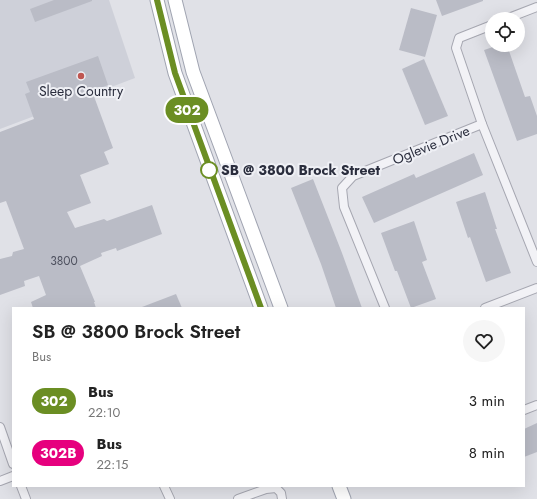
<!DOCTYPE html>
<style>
body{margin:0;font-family:Jost,sans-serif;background:#f6f6f6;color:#222;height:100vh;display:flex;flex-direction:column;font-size:15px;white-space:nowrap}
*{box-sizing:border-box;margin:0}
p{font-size:13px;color:#767676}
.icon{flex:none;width:22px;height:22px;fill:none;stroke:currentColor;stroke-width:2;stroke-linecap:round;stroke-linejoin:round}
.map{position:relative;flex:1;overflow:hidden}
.side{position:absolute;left:12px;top:307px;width:513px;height:180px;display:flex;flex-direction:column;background:#fff;border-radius:0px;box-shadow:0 4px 16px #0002}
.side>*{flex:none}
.badge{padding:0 8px;border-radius:13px;font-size:14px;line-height:26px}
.tools{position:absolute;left:485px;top:12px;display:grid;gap:8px}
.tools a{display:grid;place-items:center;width:40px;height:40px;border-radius:50%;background:#fff;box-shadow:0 4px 16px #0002;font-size:20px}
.map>.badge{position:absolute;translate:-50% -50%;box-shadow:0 0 0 2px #fff}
.round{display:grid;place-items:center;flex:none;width:42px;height:42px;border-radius:21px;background:#f6f6f6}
.overview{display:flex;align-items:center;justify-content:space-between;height:68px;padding:0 20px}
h1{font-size:19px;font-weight:600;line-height:30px}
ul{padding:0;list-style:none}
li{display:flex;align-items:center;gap:12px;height:52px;padding:0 20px}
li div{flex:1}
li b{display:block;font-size:15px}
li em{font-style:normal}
li .badge{min-width:44px;font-weight:700;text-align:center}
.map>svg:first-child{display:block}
.built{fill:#ced0d9}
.building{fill:#babcc6}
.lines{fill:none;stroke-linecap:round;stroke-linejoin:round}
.street-casing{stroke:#a6a7b1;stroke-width:10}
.primary-casing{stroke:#a0a4b1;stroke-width:15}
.street{stroke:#f2f2f6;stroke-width:8}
.primary{stroke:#fff;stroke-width:13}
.line-casing{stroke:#fff;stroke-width:9}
.line{stroke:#6b8e23;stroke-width:6}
.poi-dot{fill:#bf5651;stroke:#eff0f5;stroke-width:1.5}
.stop-dot{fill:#fff;stroke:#6b8e23;stroke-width:2}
.labels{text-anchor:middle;stroke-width:4;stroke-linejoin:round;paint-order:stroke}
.number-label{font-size:12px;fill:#4e515f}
.poi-label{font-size:14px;fill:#2a2d3d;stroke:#eff0f5}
.street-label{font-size:14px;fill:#2a2d3d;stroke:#eff0f5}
.stop-label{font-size:14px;font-weight:bold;fill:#2a2d3d;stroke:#eff0f5;text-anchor:start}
</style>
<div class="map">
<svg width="537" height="499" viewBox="0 0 537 499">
<rect width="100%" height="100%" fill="#e0e1e7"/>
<!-- built -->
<path class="built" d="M0 0H109L135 78 0 129Z"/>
<!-- building -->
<g class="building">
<path d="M54 0H92V1L35 22 30 9Z"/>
<path d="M436 0H483V1L442 16Z"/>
<path d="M411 8 437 15 425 57 399 50Z"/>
<path d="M499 45H507L525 97 530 96 537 116V134L517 141 484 50Z"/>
<path d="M98 56 108 85 92 91 113 148 104 152 109 164 80 175 91 203 67 212 75 228 104 219 107 221 152 205 162 234 117 251 116 248 101 253 102 256 80 266 95 302H94L96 308H33L31 302 46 295 39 276 24 281 25 286 0 295V259L12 256 13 252 24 249 6 201 0 203V132L34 119 25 94 30 92 26 82Z"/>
<path d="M424 59 448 116 425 125 402 69Z"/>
<path d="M474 153 483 175 374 223 362 197 414 174 416 178Z"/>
<path d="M313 179 342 253 362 308H336L321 264 291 188Z"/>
<path d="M485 192 497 229H495L511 273 486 282 470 237 468 238 456 202Z"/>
<path d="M414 221 427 260 422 262 436 299 411 308 397 271H395L381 233Z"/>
<path d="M176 294 182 308H143L142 307Z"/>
<path d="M537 423V452L524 457V429Z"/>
</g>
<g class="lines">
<defs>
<g id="street">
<path d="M506 19 537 7"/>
<path d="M482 124 456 48 459 38 492 25"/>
<path d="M385 308 344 207 342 188 353 176 482 124 537 262"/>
<path d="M485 308 537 288"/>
<path d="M524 410 537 405"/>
<path d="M0 427 13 464"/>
<path d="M0 481 13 476"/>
<path d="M21 486 26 499"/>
<path d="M164 486 170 499"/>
<path d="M238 499 266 489 276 488 281 493 282 499"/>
</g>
<g id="primary">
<path d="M157 0 175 73 261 308"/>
<path d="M175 0 193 72 281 308"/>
<path d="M339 486 344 499"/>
</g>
</defs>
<!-- street casing -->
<use href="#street" class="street-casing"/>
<!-- primary casing -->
<use href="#primary" class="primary-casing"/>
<!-- street -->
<use href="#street" class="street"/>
<!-- primary -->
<use href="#primary" class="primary"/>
</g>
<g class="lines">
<defs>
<path id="line" d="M157 0 175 73 261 308"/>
</defs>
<!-- line casing -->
<use href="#line" class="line-casing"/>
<!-- line -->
<use href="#line" class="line"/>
</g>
<!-- markers -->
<circle class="poi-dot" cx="81" cy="76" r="4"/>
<circle class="stop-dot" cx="209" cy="170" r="8"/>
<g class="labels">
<!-- number labels -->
<g class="number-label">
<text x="64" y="265">3800</text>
</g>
<!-- poi labels -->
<g class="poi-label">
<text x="81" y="96">Sleep Country</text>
</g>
<!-- street labels -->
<g class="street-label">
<text transform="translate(431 145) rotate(-22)" y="5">Oglevie Drive</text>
</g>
<!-- stop labels -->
<g class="stop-label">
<text x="221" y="175">SB @ 3800 Brock Street</text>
</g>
</g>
</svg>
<div class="tools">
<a><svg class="icon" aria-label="locate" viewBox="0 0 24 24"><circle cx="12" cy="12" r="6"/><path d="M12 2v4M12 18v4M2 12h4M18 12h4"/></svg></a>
</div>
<b class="badge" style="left:187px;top:110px;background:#6b8e23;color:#fff">302</b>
<section class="side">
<div class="overview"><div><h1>SB @ 3800 Brock Street</h1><p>Bus</p></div><a class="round"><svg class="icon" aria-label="heart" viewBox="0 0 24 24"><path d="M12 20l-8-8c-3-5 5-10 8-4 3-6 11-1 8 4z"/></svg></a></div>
<ul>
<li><span class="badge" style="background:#6b8e23;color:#fff">302</span><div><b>Bus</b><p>22:10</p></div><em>3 min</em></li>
<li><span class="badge" style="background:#e6007e;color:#fff">302B</span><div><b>Bus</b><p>22:15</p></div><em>8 min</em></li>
</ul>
</section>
</div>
